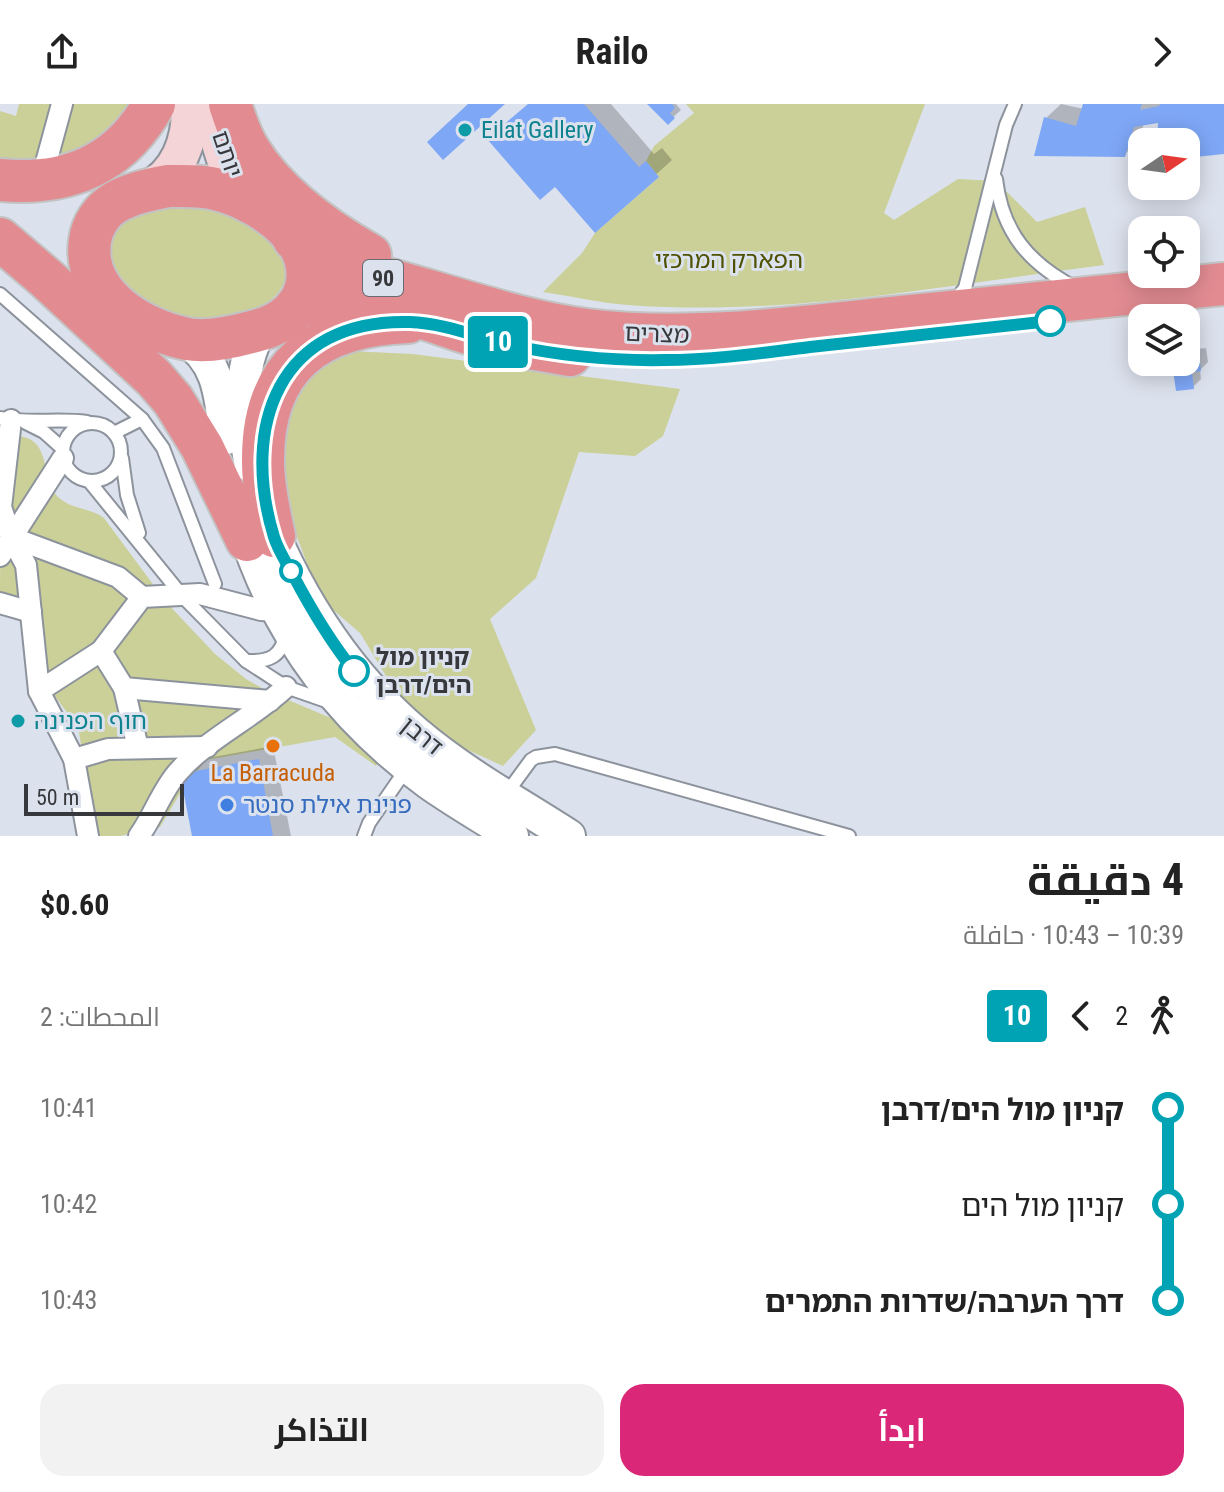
<!DOCTYPE html>
<html lang="ar">
<meta charset="utf-8">
<style>
body{margin:0;font-family:"Roboto Condensed",Cairo,"Noto Sans Hebrew",sans-serif;background:#f2f2f2;color:#222;direction:rtl;height:100vh;display:flex;flex-direction:column;font-size:30px;white-space:nowrap}
*{box-sizing:border-box;margin:0}
p{font-size:26px;color:#767676}
.icon{flex:none;width:44px;height:44px;fill:none;stroke:currentColor;stroke-width:2;stroke-linecap:round;stroke-linejoin:round}
.map{position:relative;height:732px;overflow:hidden;direction:ltr}
.details{display:flex;flex-direction:column;background:#fff;flex:1}
.details>*{flex:none}
.badge{padding:0 16px;border-radius:6px;font-size:28px;line-height:52px}
.needle{width:52px;rotate:77deg}
.fabs{position:absolute;left:1128px;top:24px;display:grid;gap:16px}
.fabs a{display:grid;place-items:center;width:72px;height:72px;border-radius:16px;background:#fff;box-shadow:0 4px 20px #0003;font-size:40px}
.scale{position:absolute;left:24px;bottom:20px;width:160px;box-sizing:border-box;padding-left:8px;border:4px solid #36383c;border-top:0;font-size:22px;line-height:28px;white-space:nowrap;color:#36383c;-webkit-text-stroke:6px #dce2ed;paint-order:stroke}
.map>.badge{position:absolute;translate:-50% -50%;box-shadow:0 0 0 4px #fff}
.legs{display:flex;align-items:center;gap:12px;height:88px;padding:0 40px;font-size:26px}
.legs p{margin-inline-start:auto}
.overview{display:flex;align-items:center;justify-content:space-between;height:136px;padding:0 40px}
h1{font-size:44px;font-weight:700;line-height:60px}
.action{display:flex;gap:16px;margin-top:auto;padding:16px 40px}
.action a{flex:1;height:92px;border-radius:24px;background:#db2777;color:#fff;font-size:32px;font-weight:700;line-height:92px;text-align:center}
.action a+a{background:#f2f2f2;color:#222}
ul{padding:0 40px;list-style:none}
li{display:flex;align-items:center;gap:28px;height:96px;font-size:30px}
li i{display:grid;place-items:center;width:12px;height:100%;margin:0 10px;background:currentColor}
li i::after{content:'';width:20px;height:20px;margin:-10px;border:6px solid;border-radius:50%;background:#fff}
li p{margin-inline-start:auto}
li:first-child i{background:linear-gradient(#0000 50%,currentColor 0)}
li:last-child i{background:linear-gradient(currentColor 50%,#0000 0)}
header{display:flex;justify-content:space-between;align-items:center;height:104px;padding:0 40px;background:#fff;font-size:36px;font-weight:700}
.map>svg:first-child{display:block}
.green{fill:#cad097}
.shadow{fill:#0003}
.building{fill:#7ea7f6}
.lines{fill:none;stroke-linecap:round;stroke-linejoin:round}
.service-casing{stroke:#8d939c;stroke-width:16}
.pedestrian-casing{stroke:#8d939c;stroke-width:24}
.tertiary-casing{stroke:#8d939c;stroke-width:36}
.secondary-casing{stroke:#8d939c;stroke-width:40}
.trunk-casing{stroke:#c3c3c4;stroke-width:46}
.service{stroke:#fff;stroke-width:12}
.pedestrian{stroke:#fff;stroke-width:20}
.tertiary{stroke:#fff;stroke-width:32}
.secondary{stroke:#f4d4d6;stroke-width:36}
.trunk{stroke:#e28c92;stroke-width:42}
.line-1-casing{stroke:#fff;stroke-width:18}
.line-1{stroke:#00a3b4;stroke-width:12}
.culture-dot{fill:#0f9aa8;stroke:#dce2ed;stroke-width:3}
.stop-1-dot{fill:#fff;stroke:#00a3b4;stroke-width:4}
.food-dot{fill:#e8710a;stroke:#dce2ed;stroke-width:3}
.shop-dot{fill:#3f7fe0;stroke:#dce2ed;stroke-width:3}
.labels{text-anchor:middle;stroke-width:6;stroke-linejoin:round;paint-order:stroke}
.shield{fill:#dce2ed;stroke:#686b71;stroke-width:2}
.shield-label{font-size:22px;font-weight:bold;fill:#36383c}
.culture-label{font-size:24px;fill:#0d838f;stroke:#dce2ed;text-anchor:start}
.street-label{font-size:24px;fill:#36383c;stroke:#dce2ed}
.park-label{font-size:24px;fill:#4d5101;stroke:#dce2ed}
.stop-label{font-size:24px;font-weight:bold;fill:#36383c;stroke:#dce2ed;text-anchor:start}
.food-label{font-size:24px;fill:#c56008;stroke:#dce2ed}
.shop-label{font-size:24px;fill:#366cbe;stroke:#dce2ed;text-anchor:start}
</style>
<header><svg class="icon" aria-label="forward" viewBox="0 0 24 24"><path d="M9 5l7 7-7 7"/></svg>Railo<svg class="icon" aria-label="share" viewBox="0 0 24 24"><path d="M12 15V3M7 8l5-5 5 5M5 13v7h14v-7"/></svg></header>
<div class="map">
<svg width="1224" height="732" viewBox="0 0 1224 732">
<rect width="100%" height="100%" fill="#dce2ed"/>
<!-- green -->
<g class="green">
<path d="M19 0H131C102 53 55 58 0 56V7L16 12Z"/>
<path d="M686 0H925L884 109 894 116 958 75 996 77 1037 118 1085 103 1104 161C947 181 787 213 628 201 600 199 571 192 543 188L582 149 595 129 659 73 646 57 654 42 694 9Z"/>
<path d="M165 99 233 105 273 135 284 157 286 176 278 189 268 198 241 211 206 216 185 215 143 199 105 160 116 119Z"/>
<path d="M349 247 413 250 680 285 663 332 635 352 579 348 536 474 490 515 536 626 503 662 457 641 406 605 360 529 331 504 324 493 311 470 297 433 279 356 291 296 316 263Z"/>
<path d="M1 329C9 331 19 331 27 334 50 342 42 377 58 393 72 406 89 403 104 414L166 498 215 550 246 575 267 587 345 620 381 655 376 662 335 633 206 656 181 688 160 723 120 732H97L78 623 42 575 41 505 0 489Z"/>
</g>
<!-- shadow -->
<g class="shadow">
<path d="M528 0H611L654 50 662 44 672 56 595 126Z"/>
<path d="M650 0H676L681 6 668 18Z"/>
<path d="M1061 0 1084 5 1085 0H1224V48L1186 52V38H1159L1161 17 1144 19 1139 36 1124 51 1046 14Z"/>
<path d="M1206 244 1208 258 1200 266 1201 275 1193 283 1175 266 1181 258H1186L1188 246Z"/>
<path d="M273 642 291 732H194L183 671 197 656Z"/>
</g>
<!-- building -->
<g class="building">
<path d="M468 0H505L443 56 427 38Z"/>
<path d="M528 0H584L639 63 646 57 659 73 595 129 555 83 540 96 487 35Z"/>
<path d="M647 0H672L675 4 670 9 675 14 668 21Z"/>
<path d="M1083 0H1142L1140 6 1159 2 1160 0H1224V50L1186 54V38H1157L1158 19 1134 23 1125 53 1034 52 1044 13 1076 22Z"/>
<path d="M1199 250 1201 267 1192 268 1194 285 1176 287 1173 266 1180 265 1179 258H1186V252Z"/>
<path d="M259 655 273 732H192L180 670Z"/>
</g>
<g class="lines">
<defs>
<g id="service">
<path d="M996 75C1002 128 1029 160 1076 184"/>
<path d="M0 190 142 315 163 344 215 480"/>
<path d="M954 198 965 184 1006 21 1015 0"/>
<path d="M0 314C29 320 58 314 87 318"/>
<circle cx="92" cy="348" r="29"/>
<path d="M26 319 44 328 63 345"/>
<path d="M114 329 142 315"/>
<path d="M122 354 127 391 139 429"/>
<path d="M89 377 184 494 246 557 286 583 329 598"/>
<path d="M246 557C270 558 281 553 286 529"/>
<path d="M506 690 531 656 536 653 555 650 849 732"/>
<path d="M364 732 369 719 407 664"/>
</g>
<g id="pedestrian">
<path d="M41 77 62 0"/>
<path d="M11 316 1 403 11 433 26 461 39 587 74 655 88 732"/>
<path d="M11 433 118 473 142 493"/>
<path d="M0 452 63 354"/>
<path d="M0 499 31 508"/>
<path d="M101 547 124 584 270 597"/>
<path d="M124 584 138 644"/>
<path d="M39 587 101 547 142 493 200 490 261 506 277 507"/>
<path d="M74 655 108 645 207 643"/>
<path d="M139 732C153 713 162 686 178 668 208 634 253 614 286 583"/>
</g>
<g id="tertiary">
<path d="M182 234C220 255 221 295 226 334"/>
<path d="M251 362C242 315 236 269 260 226"/>
<path d="M265 411C299 495 347 570 416 629 463 669 518 699 569 732"/>
<path d="M241 415C273 524 337 612 429 679 456 698 484 714 512 732"/>
</g>
<g id="secondary">
<path d="M214 0C216 35 227 69 248 97"/>
<path d="M145 87C179 71 191 36 190 0"/>
</g>
<g id="trunk">
<path d="M230 0C235 15 240 32 249 46 276 90 326 126 370 151"/>
<path d="M0 76C68 82 120 61 154 0"/>
<path d="M168 82C183 82 197 81 211 84 252 92 314 129 307 178 304 203 282 220 259 226 237 232 210 239 187 235 141 226 82 191 90 137 92 121 102 106 116 98 132 89 151 85 168 82Z"/>
<path d="M0 135 47 175 154 274 173 296 202 343 247 436"/>
<path d="M294 135C335 163 382 173 429 187 481 202 533 219 587 226 685 238 784 225 882 215 996 204 1110 192 1224 180"/>
<path d="M296 203C369 184 411 213 478 232 508 241 539 246 570 251"/>
<path d="M274 432C269 408 263 383 263 358 262 262 317 221 408 218"/>
</g>
</defs>
<!-- service casing -->
<use href="#service" class="service-casing"/>
<!-- pedestrian casing -->
<use href="#pedestrian" class="pedestrian-casing"/>
<!-- tertiary casing -->
<use href="#tertiary" class="tertiary-casing"/>
<!-- secondary casing -->
<use href="#secondary" class="secondary-casing"/>
<!-- trunk casing -->
<use href="#trunk" class="trunk-casing"/>
<!-- service -->
<use href="#service" class="service"/>
<!-- pedestrian -->
<use href="#pedestrian" class="pedestrian"/>
<!-- tertiary -->
<use href="#tertiary" class="tertiary"/>
<!-- secondary -->
<use href="#secondary" class="secondary"/>
<!-- trunk -->
<use href="#trunk" class="trunk"/>
</g>
<g class="lines">
<defs>
<path id="line-1" d="M354 567C330 537 311 505 293 471 286 458 278 446 274 433 240 322 279 214 410 218 443 219 477 233 510 241 561 252 613 257 665 256 714 256 762 249 810 243 890 234 970 226 1050 217"/>
</defs>
<!-- line-1 casing -->
<use href="#line-1" class="line-1-casing"/>
<!-- line-1 -->
<use href="#line-1" class="line-1"/>
</g>
<!-- markers -->
<g class="culture-dot">
<circle cx="465" cy="26" r="8"/>
<circle cx="18" cy="617" r="8"/>
</g>
<g class="stop-1-dot">
<circle cx="1050" cy="217" r="14"/>
<circle cx="291" cy="467" r="10"/>
<circle cx="354" cy="567" r="14"/>
</g>
<circle class="food-dot" cx="273" cy="642" r="8"/>
<circle class="shop-dot" cx="227" cy="701" r="8"/>
<g class="labels">
<!-- shield labels -->
<rect class="shield" x="363" y="156" width="40" height="36" rx="6"/>
<g class="shield-label">
<text x="383" y="182">90</text>
</g>
<!-- culture labels -->
<g class="culture-label">
<text x="481" y="34">Eilat Gallery</text>
<text x="34" y="625">חוף הפנינה</text>
</g>
<!-- street labels -->
<g class="street-label">
<text transform="translate(227 50) rotate(71)" y="8">יותם</text>
<text transform="translate(657 230) rotate(2)" y="8">מצרים</text>
<text transform="translate(422 632) rotate(39)" y="8">דרבן</text>
</g>
<!-- park labels -->
<g class="park-label">
<text x="729" y="164">הפארק המרכזי</text>
</g>
<!-- stop labels -->
<g class="stop-label">
<text x="376" y="561">קניון מול<tspan x="376" dy="28">הים/דרבן</tspan></text>
</g>
<!-- food labels -->
<g class="food-label">
<text x="273" y="677">La Barracuda</text>
</g>
<!-- shop labels -->
<g class="shop-label">
<text x="243" y="709">פנינת אילת סנטר</text>
</g>
</g>
</svg>
<div class="fabs">
<a><svg class="needle" viewBox="-14 -14 28 28"><path d="M0-13l5 13h-10z" fill="#e53935"/><path d="M0 13l5-13h-10z" fill="#767676"/></svg></a>
<a><svg class="icon" aria-label="locate" viewBox="0 0 24 24"><circle cx="12" cy="12" r="6"/><path d="M12 2v4M12 18v4M2 12h4M18 12h4"/></svg></a>
<a><svg class="icon" aria-label="layers" viewBox="0 0 24 24"><path d="M12 4l9 5-9 5-9-5zM3 14l9 5 9-5"/></svg></a>
</div>
<div class="scale">50 m</div>
<b class="badge" style="left:498px;top:238px;background:#00a3b4;color:#fff">10</b>
</div>
<section class="details">
<div class="overview"><div><h1>4 دقيقة</h1><p>10:39 – 10:43 · حافلة</p></div><b>$0.60</b></div>
<div class="legs"><svg class="icon" aria-label="walk" viewBox="0 0 24 24"><circle cx="13" cy="4" r="2"/><path d="M13 8l-2 6 4 7M11 14l-3 7M7 12l3-4h3l4 4"/></svg>2<svg class="icon" aria-label="back" viewBox="0 0 24 24"><path d="M15 5l-7 7 7 7"/></svg><b class="badge" style="background:#00a3b4;color:#fff">10</b><p>المحطات: 2</p></div>
<ul>
<li><i style="color:#00a3b4"></i><b>קניון מול הים/דרבן</b><p>10:41</p></li>
<li><i style="color:#00a3b4"></i><span>קניון מול הים</span><p>10:42</p></li>
<li><i style="color:#00a3b4"></i><b>דרך הערבה/שדרות התמרים</b><p>10:43</p></li>
</ul>
<div class="action"><a>ابدأ</a><a>التذاكر</a></div>
</section>
